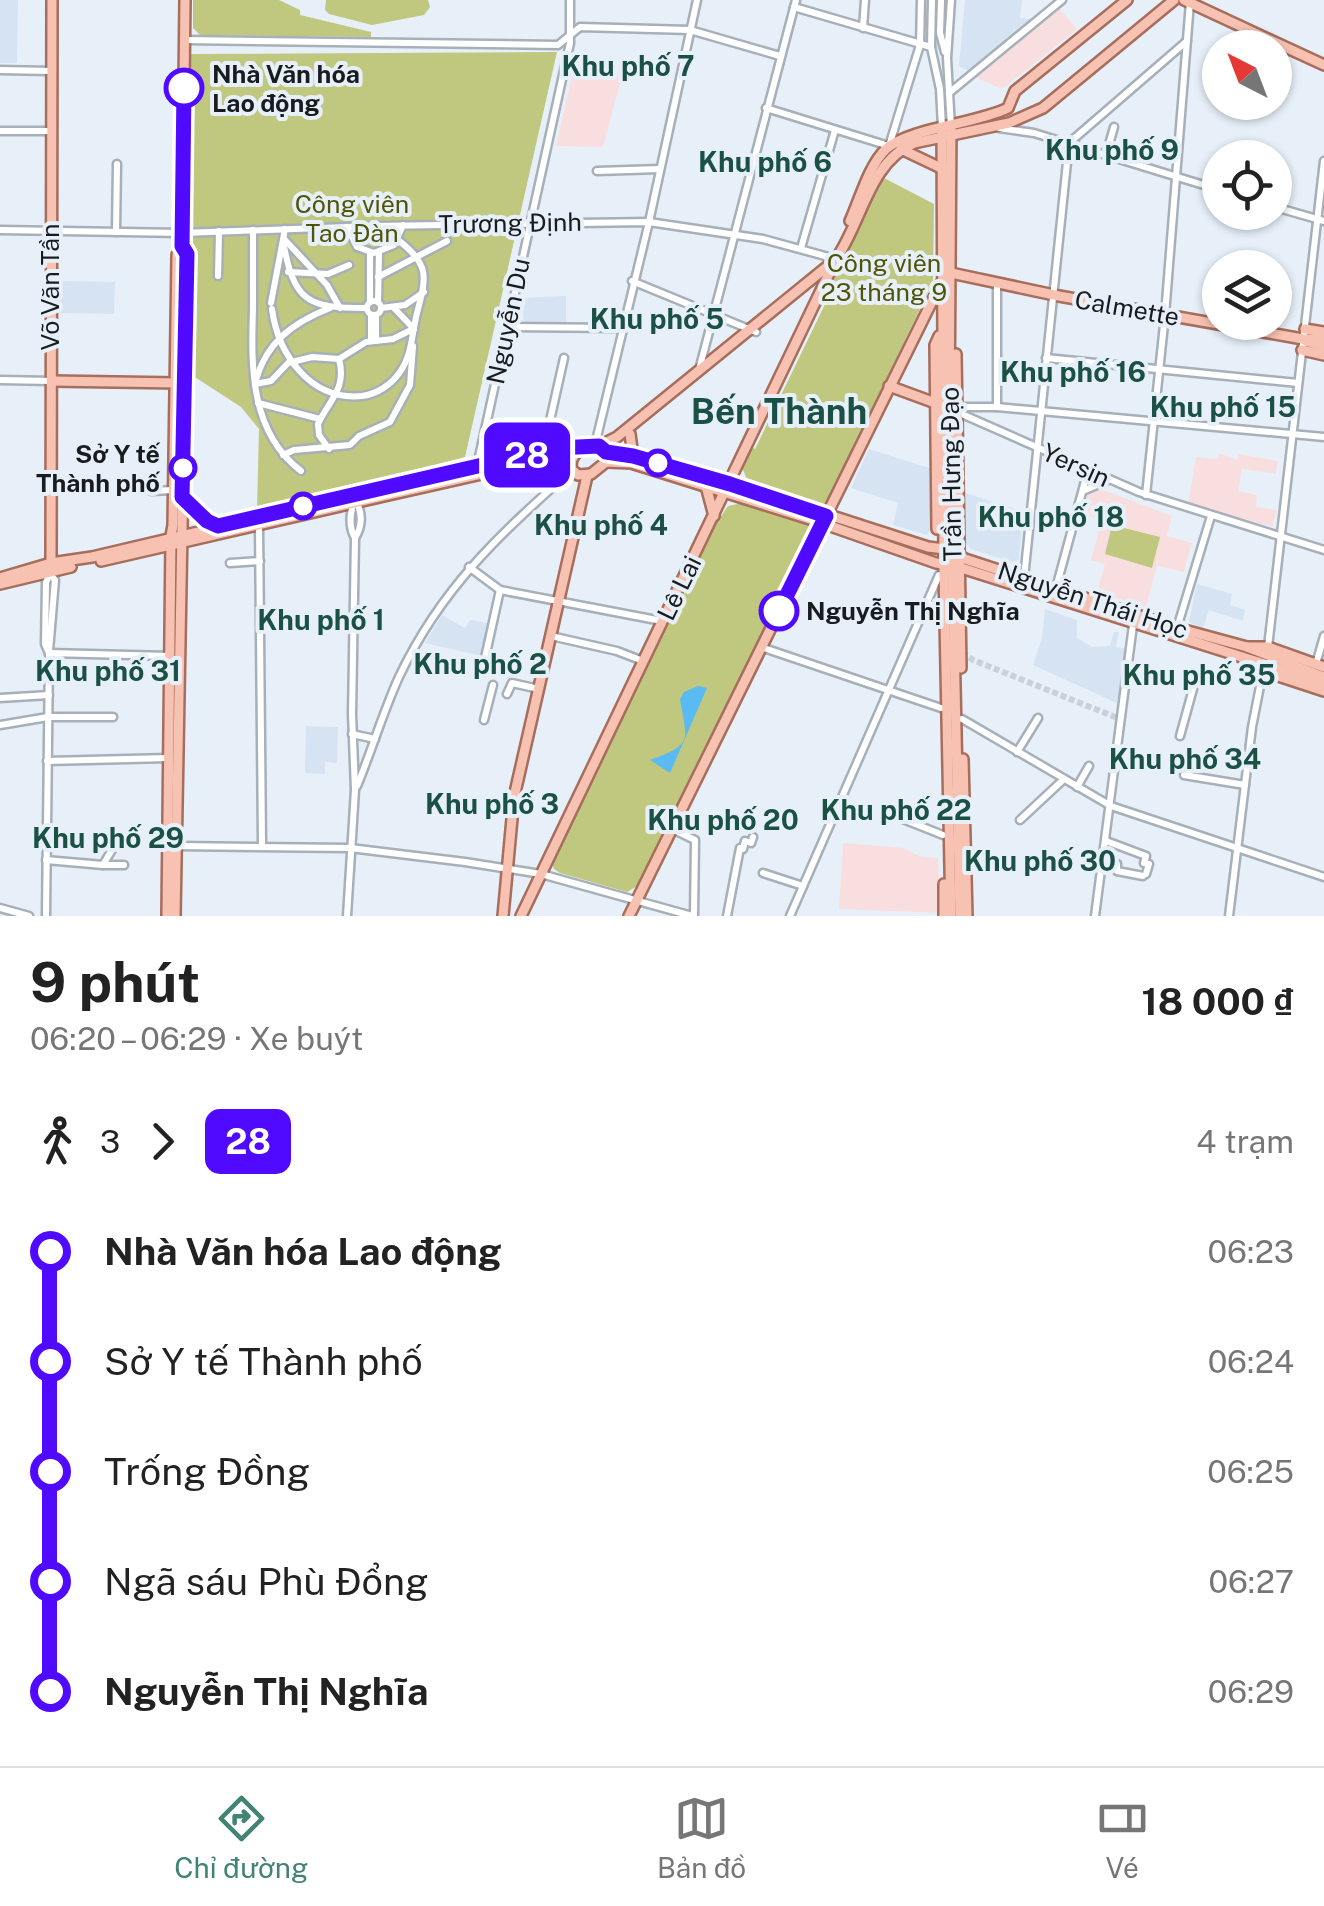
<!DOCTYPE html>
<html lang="vi">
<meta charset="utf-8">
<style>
body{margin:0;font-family:"Public Sans",sans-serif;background:#f6f6f6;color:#222;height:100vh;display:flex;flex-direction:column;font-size:38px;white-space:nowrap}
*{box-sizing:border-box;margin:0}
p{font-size:32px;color:#767676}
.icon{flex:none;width:55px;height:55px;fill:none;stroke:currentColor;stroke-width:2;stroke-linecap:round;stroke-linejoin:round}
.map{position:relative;height:916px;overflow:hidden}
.side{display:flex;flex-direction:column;background:#fff;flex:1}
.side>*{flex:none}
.badge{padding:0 20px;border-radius:15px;font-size:35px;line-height:65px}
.needle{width:65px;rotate:318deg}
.fabs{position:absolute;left:1202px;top:30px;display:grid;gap:20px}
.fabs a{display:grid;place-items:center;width:90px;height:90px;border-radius:50%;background:#fff;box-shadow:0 2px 8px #0004;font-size:50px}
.map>.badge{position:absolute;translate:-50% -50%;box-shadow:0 0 0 5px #fff}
.legs{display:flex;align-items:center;gap:15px;height:110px;padding:0 30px;font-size:32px}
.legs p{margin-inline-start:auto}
.headline{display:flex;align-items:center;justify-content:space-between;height:170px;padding:0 30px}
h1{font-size:55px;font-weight:700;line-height:75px}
ul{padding:0 30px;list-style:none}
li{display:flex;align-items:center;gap:35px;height:110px;font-size:38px}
li i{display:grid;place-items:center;width:15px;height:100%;margin:0 12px;background:currentColor}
li i::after{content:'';width:25px;height:25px;margin:-12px;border:8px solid;border-radius:50%;background:#fff}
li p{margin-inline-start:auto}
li:first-child i{background:linear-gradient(#0000 50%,currentColor 0)}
li:last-child i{background:linear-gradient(currentColor 50%,#0000 0)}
.dock{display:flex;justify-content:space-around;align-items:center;height:140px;border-top:2px solid #e0e0e0;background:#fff;font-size:28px;color:#767676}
.dock a{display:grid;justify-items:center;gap:5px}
.dock .on{color:#428374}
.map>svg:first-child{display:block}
.commercial{fill:#f9dedf}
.built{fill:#d5e3f2}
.green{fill:#c0c77f}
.water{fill:#59bbf2}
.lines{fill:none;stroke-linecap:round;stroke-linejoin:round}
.minor-tunnel{stroke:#c8d0d8;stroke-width:6;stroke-dasharray:6 3;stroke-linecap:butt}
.minor-casing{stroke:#a7b0b8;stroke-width:11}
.major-casing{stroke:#a76d5d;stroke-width:14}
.minor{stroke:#fff;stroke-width:6}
.major{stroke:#f8c2b2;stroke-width:9}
.line-1-casing{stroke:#fff;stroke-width:22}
.line-1{stroke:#4f0aff;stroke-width:15}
.stop-1-dot{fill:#fff;stroke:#4f0aff;stroke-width:5}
.labels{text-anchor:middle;stroke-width:8;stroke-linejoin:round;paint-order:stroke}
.stop-label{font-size:25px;font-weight:bold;fill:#191c1f;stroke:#e7f0f9;text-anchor:start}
.park-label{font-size:25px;fill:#505409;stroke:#e7f0f9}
.street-label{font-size:25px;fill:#191c1f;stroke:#e7f0f9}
.neighbourhood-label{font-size:28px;font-weight:bold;fill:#1b5045;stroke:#e7f0f9}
.district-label{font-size:35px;font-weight:bold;fill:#1b5045;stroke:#e7f0f9}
</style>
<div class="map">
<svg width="1324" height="916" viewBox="0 0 1324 916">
<rect width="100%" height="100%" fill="#e7f0f9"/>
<!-- commercial -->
<g class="commercial">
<path d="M1060 9 1077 29 1005 87 999 88 975 77Z"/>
<path d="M572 76H622L603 147 556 146Z"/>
<path d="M1219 453 1237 460 1239 454 1278 461 1276 474 1242 469 1238 491 1257 495 1256 507 1276 510 1273 526 1187 512 1196 457 1218 459Z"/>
<path d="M1098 488 1172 516 1167 536 1192 543 1184 572 1157 566 1146 607 1097 592 1105 564 1091 560 1102 520 1081 514 1087 495Z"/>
<path d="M843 843 904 848 919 856 938 858 941 913 839 909Z"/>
</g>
<!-- built -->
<g class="built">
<path d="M0 0H18L17 63H0Z"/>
<path d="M965 0H1022L1020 18 1031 19 969 71 959 66Z"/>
<path d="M59 281 115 282 114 314 59 313Z"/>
<path d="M562 296H566V327L524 326 522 306H525V298Z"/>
<path d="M869 449 932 469 933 524 927 535 893 525 898 503 851 488Z"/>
<path d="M965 493 1023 511 1019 559 1014 563 971 549 966 544Z"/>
<path d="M1197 584 1232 594 1230 605 1245 610 1243 621 1209 610 1203 628 1189 622Z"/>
<path d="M1045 609 1077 620V638L1092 647 1110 646 1114 632H1119L1116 647 1126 649 1117 703 1033 665 1042 638Z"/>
<path d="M442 615 465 628 470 620 492 624 481 656 425 643Z"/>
<path d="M306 726 338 727 337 763 325 762V774L305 773Z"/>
</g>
<!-- green -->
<g class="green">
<path d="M193 0H279L300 10V15L371 32V37L200 35 193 28Z"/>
<path d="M326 0H428L430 7 424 15 372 25 329 14 325 10Z"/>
<path d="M557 52 465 457 257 511 259 429 241 407 184 370 189 54Z"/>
<path d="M884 178 934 204 933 282 824 508 820 509 749 485 742 467 751 447 755 449 827 300 823 297Z"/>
<path d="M742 503 816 525 641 884 627 892 560 873 554 869 551 860 711 531 728 506Z"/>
<path d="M1112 525 1160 537 1152 568 1105 554Z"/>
</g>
<!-- water -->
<path class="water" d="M698 686 707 688 670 773 650 760C694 744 687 741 680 699L684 692Z"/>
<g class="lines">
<!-- minor-tunnel -->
<path class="minor-tunnel" d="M962 652 973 660 1120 719"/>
<defs>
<g id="minor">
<path d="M932 0 931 47 940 89 942 127"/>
<path d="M941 0 940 33 945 52"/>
<path d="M794 7 931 47"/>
<path d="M863 28 865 0"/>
<path d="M184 40 558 45 580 27 690 30 780 56"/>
<path d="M0 70 51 71"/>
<path d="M949 93 1062 0"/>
<path d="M766 108 889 146 920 45 921 0"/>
<path d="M951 127 947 58 951 0"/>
<path d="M999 128 1034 133 1220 190"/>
<path d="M0 131H50"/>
<path d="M1069 143 1187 41"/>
<path d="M1106 155 1114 127"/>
<path d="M597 171 660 169"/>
<path d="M1275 179 1283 181"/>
<path d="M1275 207 1324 221"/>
<path d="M347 227 357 247 374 253 394 245 403 225"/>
<path d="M0 230 183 233 375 226 649 222 763 239 836 259"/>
<path d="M116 232 117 164"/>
<path d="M285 240 327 285 340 308"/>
<path d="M283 241C294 302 307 308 366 308"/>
<path d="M801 248 835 130"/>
<path d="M288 272 328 274 349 265"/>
<path d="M218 276 219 231"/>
<path d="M378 277 447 241"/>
<path d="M632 281 756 332"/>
<path d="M997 283V407"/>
<circle cx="374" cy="308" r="7"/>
<path d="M370 302V253"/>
<path d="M378 302 379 253"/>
<path d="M271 303 285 229"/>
<path d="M253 306V230"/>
<path d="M330 308C292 323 265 343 255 384L271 381 288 363 312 357 339 359 366 342 393 339 413 329"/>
<path d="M381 308 405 305 424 292"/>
<path d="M394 308 414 329"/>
<path d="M253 309C251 367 250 432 301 471"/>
<path d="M272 309C278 354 310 401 362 396 377 394 391 385 400 372 412 355 412 333 417 313 426 278 431 265 398 240"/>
<path d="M507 327 621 328"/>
<path d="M371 341V315"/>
<path d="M376 341V316"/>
<path d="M1046 358 1298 383"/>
<path d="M699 370 796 0"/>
<path d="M0 380 52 381"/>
<path d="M258 403 320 419"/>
<path d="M957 407H997L1324 437"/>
<path d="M957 412 1139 492 1324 550"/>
<path d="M595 445 649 222 697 0"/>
<path d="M556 448 549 425 564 358"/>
<path d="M329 449 319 435 318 424C329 400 347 389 339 359"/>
<path d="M283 455 294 450 350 445 359 436 390 422 410 385 413 346"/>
<path d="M477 466 570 43V0"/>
<path d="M51 482 88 481"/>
<path d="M142 483 151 491 174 490"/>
<path d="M51 490 87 489"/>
<path d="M1083 491 1108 480"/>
<path d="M1146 495 1165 315 1190 2"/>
<path d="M259 526 262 844"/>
<path d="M355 538C362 527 363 513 356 502"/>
<path d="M230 563 260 561"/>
<path d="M469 567 500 590 662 621"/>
<path d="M1024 578 1069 143"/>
<path d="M1056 588 1088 470"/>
<path d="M925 604 939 606"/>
<path d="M1177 628 1211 516"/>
<path d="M551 636 617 651 643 661"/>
<path d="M761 647 941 708"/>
<path d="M1268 647 1324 161"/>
<path d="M49 651 55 580 50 574"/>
<path d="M49 653 170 656"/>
<path d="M485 658 500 590"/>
<path d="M1316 664 1324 636"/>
<path d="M507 694 512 683 539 689"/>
<path d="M0 698 49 695"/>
<path d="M962 719 1111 806 1324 877"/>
<path d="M484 720 493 685"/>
<path d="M0 725 48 717H113"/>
<path d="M352 734 375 739"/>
<path d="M1180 736 1196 678"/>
<path d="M1017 752 1038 718"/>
<path d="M47 761 169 758"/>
<path d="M1184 775 1245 785"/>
<path d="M357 786C372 750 383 712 399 677 441 588 500 534 572 470"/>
<path d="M1077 787 1089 766"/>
<path d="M890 814 943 835"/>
<path d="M1020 820 1064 779"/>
<path d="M672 829 695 840 694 916"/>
<path d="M1106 841 1146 856 1144 863 1149 864 1146 874"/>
<path d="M176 846 350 848 465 862 541 874 692 916"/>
<path d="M46 860 103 865 113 848"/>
<path d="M1103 861 1117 864V871L1143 876"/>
<path d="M103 865H124"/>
<path d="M763 873 803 886"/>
<path d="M0 908 29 916"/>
<path d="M46 916 49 653 45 644 46 582 50 574"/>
<path d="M347 916 355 790 352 714 355 538C349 528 349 512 355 502"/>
<path d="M727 916 740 848 743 849 745 841 751 843 753 837"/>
<path d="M790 916 939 575"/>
<path d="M1095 916 1133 625"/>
<path d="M1229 916 1252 727 1263 671"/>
</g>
<g id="major">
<path d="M1184 0 1324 65"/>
<path d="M951 127 949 409 960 916"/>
<path d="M942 129 944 571 951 916"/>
<path d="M901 149 943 169"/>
<path d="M850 221C860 199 869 165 886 149 909 128 976 124 1008 108L1015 91 1127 0"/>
<path d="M951 273 1059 296 1303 339H1324"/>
<path d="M1305 329 1324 332"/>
<path d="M1306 341 1324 347"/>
<path d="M1302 350 1324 355"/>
<path d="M956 354 961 668"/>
<path d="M52 381 179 383"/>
<path d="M889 386 938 404"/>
<path d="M630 434 633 456"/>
<path d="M590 446 604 449 606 462 591 474 578 475 572 470C568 457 579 449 590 446Z"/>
<path d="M599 446 617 437 834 261"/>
<path d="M606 452 633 456 752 490 928 547 952 550 965 559 1177 628 1247 647 1324 677"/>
<path d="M606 462 631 463 813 520 936 563 952 565 1324 683"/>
<path d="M706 486 714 516"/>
<path d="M182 497 200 515 218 526"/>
<path d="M937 529 935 345 939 336"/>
<path d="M101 561C252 527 402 491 553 458L571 461"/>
<path d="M51 567 52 0"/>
<path d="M0 578 51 563 92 557 556 448 586 447"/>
<path d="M0 584 71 567"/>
<path d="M1247 647H1268L1324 667"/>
<path d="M1242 658 1263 671 1324 691"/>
<path d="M963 759 967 916"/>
<path d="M944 884V916"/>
<path d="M167 916 171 536 173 525 177 255 182 251"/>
<path d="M175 916 187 254 182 247 185 0"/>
<path d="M503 916 514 797 587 476"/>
<path d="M521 916 836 259C862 222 869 162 914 143L1009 123 1043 108 1174 0"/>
<path d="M629 916 941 283"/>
</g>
</defs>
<!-- minor casing -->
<use href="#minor" class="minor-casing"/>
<!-- major casing -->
<use href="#major" class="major-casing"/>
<!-- minor -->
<use href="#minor" class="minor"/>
<!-- major -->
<use href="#major" class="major"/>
</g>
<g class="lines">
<defs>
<path id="line-1" d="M184 88 182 246 187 254 182 497 207 521 218 526 556 448 599 446 606 452 633 456 730 484 826 516 779 611"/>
</defs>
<!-- line-1 casing -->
<use href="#line-1" class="line-1-casing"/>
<!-- line-1 -->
<use href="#line-1" class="line-1"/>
</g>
<!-- markers -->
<g class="stop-1-dot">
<circle cx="184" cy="88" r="18"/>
<circle cx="658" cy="463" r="12"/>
<circle cx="183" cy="468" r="12"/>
<circle cx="303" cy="506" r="12"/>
<circle cx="779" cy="611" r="18"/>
</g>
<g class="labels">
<!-- stop labels -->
<g class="stop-label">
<text x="212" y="83">Nhà Văn hóa<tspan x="212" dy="29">Lao động</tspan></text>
<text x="160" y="463" text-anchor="end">Sở Y tế<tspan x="160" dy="29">Thành phố</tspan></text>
<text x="806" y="620">Nguyễn Thị Nghĩa</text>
</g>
<!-- park labels -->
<g class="park-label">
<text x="352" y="213">Công viên<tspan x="352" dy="29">Tao Đàn</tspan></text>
<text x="884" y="272">Công viên<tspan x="884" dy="29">23 tháng 9</tspan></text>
</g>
<!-- street labels -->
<g class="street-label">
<text transform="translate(510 223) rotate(-1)" y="9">Trương Định</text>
<text transform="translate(50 287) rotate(-90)" y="9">Võ Văn Tần</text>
<text transform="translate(1127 308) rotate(10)" y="9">Calmette</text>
<text transform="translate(508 321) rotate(-78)" y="9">Nguyễn Du</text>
<text transform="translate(1076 465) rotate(24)" y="9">Yersin</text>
<text transform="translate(951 474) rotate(-91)" y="9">Trần Hưng Đạo</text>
<text transform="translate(679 588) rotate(-64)" y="9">Lê Lai</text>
<text transform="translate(1093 600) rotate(18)" y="9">Nguyễn Thái Học</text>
</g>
<!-- neighbourhood labels -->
<g class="neighbourhood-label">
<text x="628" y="76">Khu phố 7</text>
<text x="1112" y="160">Khu phố 9</text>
<text x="765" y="172">Khu phố 6</text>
<text x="657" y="329">Khu phố 5</text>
<text x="1073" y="382">Khu phố 16</text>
<text x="1223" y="417">Khu phố 15</text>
<text x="1051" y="527">Khu phố 18</text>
<text x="601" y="535">Khu phố 4</text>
<text x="321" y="630">Khu phố 1</text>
<text x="480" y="674">Khu phố 2</text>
<text x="108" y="681">Khu phố 31</text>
<text x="1199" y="685">Khu phố 35</text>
<text x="1185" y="769">Khu phố 34</text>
<text x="492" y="814">Khu phố 3</text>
<text x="896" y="820">Khu phố 22</text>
<text x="723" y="830">Khu phố 20</text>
<text x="108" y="848">Khu phố 29</text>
<text x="1040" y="871">Khu phố 30</text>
</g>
<!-- district labels -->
<g class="district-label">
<text x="779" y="424">Bến Thành</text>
</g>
</g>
</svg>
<div class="fabs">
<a><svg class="needle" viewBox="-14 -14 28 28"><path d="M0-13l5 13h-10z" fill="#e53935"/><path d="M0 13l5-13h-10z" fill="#767676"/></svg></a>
<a><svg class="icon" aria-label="locate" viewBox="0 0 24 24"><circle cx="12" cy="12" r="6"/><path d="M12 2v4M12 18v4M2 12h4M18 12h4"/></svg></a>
<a><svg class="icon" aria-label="layers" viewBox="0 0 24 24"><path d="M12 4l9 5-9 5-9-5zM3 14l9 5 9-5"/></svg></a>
</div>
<b class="badge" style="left:527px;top:455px;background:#4f0aff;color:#fff">28</b>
</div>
<section class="side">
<div class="headline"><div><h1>9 phút</h1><p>06:20 – 06:29 · Xe buýt</p></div><b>18 000 ₫</b></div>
<div class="legs"><svg class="icon" aria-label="walk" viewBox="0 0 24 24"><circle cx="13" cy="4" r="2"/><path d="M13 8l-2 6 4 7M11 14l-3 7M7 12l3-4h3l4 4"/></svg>3<svg class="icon" aria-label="forward" viewBox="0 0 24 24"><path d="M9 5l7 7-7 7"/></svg><b class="badge" style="background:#4f0aff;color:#fff">28</b><p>4 trạm</p></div>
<ul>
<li><i style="color:#4f0aff"></i><b>Nhà Văn hóa Lao động</b><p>06:23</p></li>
<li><i style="color:#4f0aff"></i><span>Sở Y tế Thành phố</span><p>06:24</p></li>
<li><i style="color:#4f0aff"></i><span>Trống Đồng</span><p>06:25</p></li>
<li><i style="color:#4f0aff"></i><span>Ngã sáu Phù Đổng</span><p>06:27</p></li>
<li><i style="color:#4f0aff"></i><b>Nguyễn Thị Nghĩa</b><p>06:29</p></li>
</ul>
</section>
<nav class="dock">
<a class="on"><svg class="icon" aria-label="directions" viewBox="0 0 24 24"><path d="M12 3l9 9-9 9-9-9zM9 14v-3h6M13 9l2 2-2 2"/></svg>Chỉ đường</a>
<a><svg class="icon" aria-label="map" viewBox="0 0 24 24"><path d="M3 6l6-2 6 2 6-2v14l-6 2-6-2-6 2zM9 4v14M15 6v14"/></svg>Bản đồ</a>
<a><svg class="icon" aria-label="tickets" viewBox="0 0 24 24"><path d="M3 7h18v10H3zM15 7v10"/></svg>Vé</a>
</nav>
